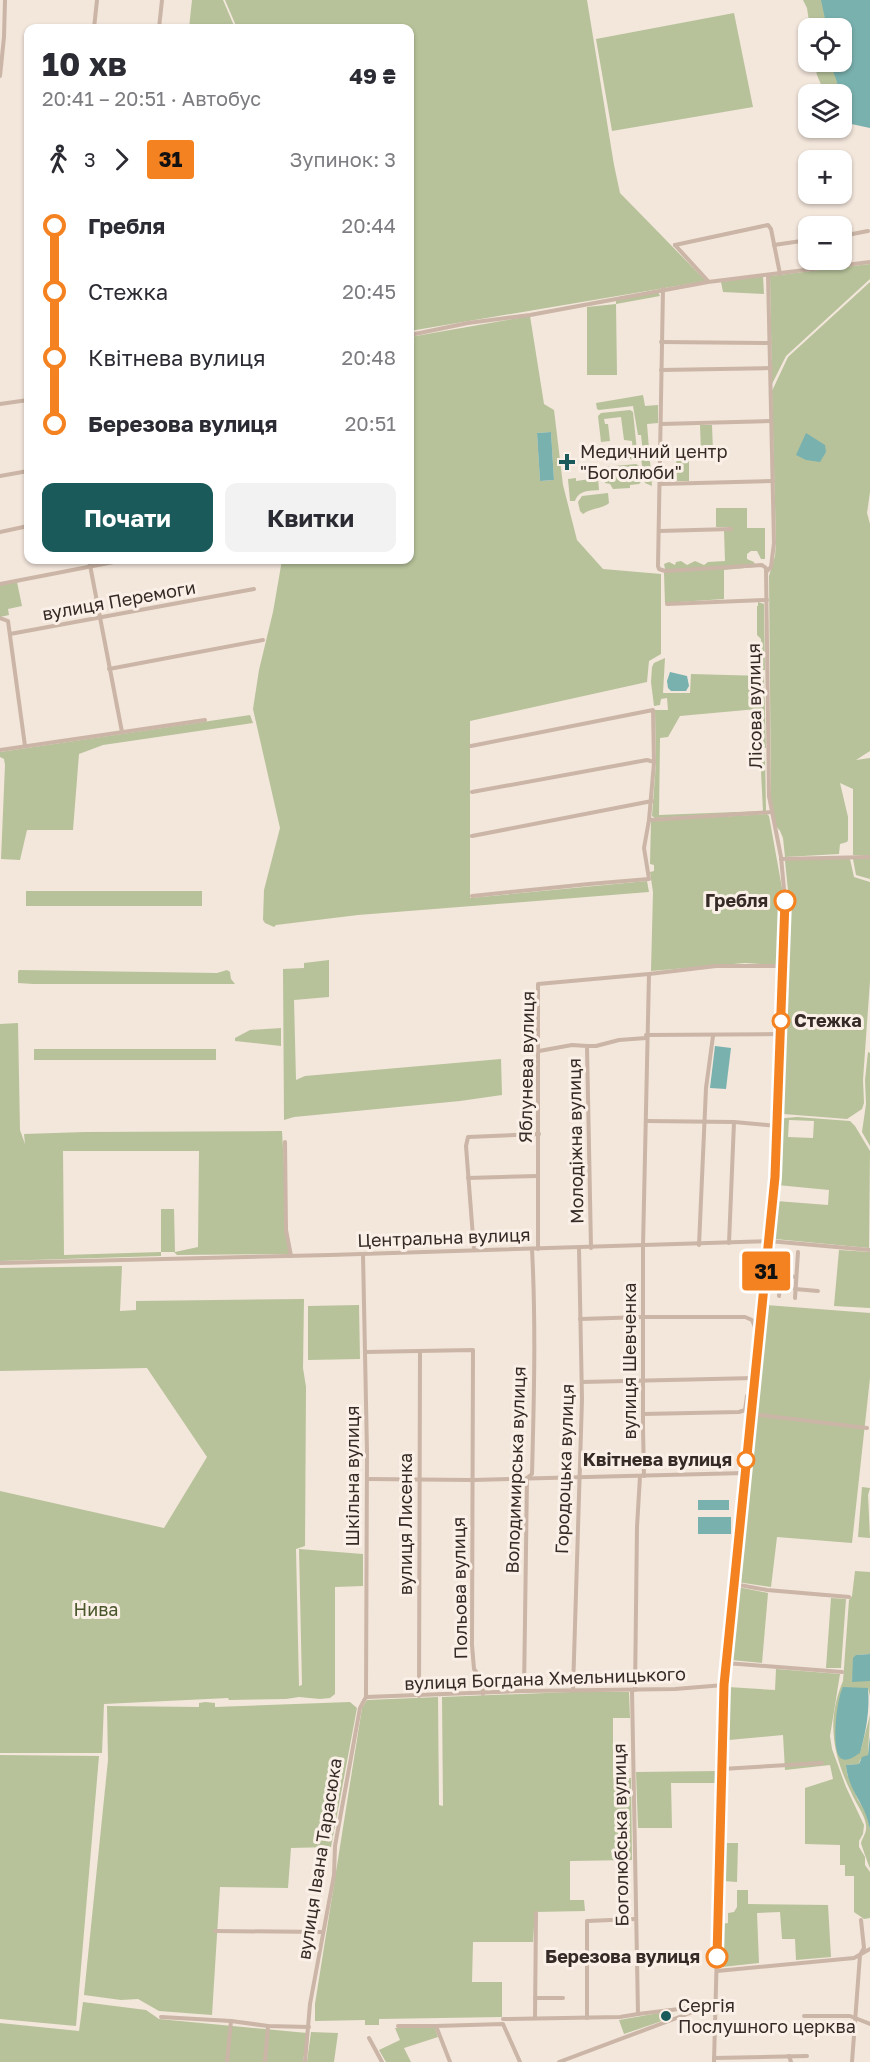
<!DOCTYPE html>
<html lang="uk">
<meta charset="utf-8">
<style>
body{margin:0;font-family:"Golos Text",sans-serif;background:#f2f2f3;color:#2b2b33;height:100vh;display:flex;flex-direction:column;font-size:22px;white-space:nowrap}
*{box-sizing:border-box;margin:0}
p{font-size:20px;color:#7c7c81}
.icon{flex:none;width:33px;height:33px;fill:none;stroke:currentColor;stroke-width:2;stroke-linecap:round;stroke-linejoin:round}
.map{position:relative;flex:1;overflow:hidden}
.side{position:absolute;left:24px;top:24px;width:390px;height:540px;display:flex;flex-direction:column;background:#fff;border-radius:12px;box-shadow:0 2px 4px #0004}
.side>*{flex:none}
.badge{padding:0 12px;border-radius:4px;font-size:21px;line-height:39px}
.tools{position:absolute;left:798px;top:18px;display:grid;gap:12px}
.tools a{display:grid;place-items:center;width:54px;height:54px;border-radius:12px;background:#fff;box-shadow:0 2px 4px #0004;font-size:30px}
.map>.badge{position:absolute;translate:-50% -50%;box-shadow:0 0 0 3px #fff}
.legs{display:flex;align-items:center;gap:9px;height:66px;padding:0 18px;font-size:20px}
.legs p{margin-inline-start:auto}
.summary{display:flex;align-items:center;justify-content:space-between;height:102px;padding:0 18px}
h1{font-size:33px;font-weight:700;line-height:45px}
.cta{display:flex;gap:12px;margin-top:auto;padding:12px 18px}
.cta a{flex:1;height:69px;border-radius:12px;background:#1b5a5a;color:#fff;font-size:24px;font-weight:700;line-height:69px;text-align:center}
.cta a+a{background:#f2f2f3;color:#2b2b33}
ul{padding:0 18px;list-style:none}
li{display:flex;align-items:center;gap:21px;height:66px;font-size:22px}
li i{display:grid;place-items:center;width:9px;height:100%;margin:0 8px;background:currentColor}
li i::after{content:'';width:15px;height:15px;margin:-8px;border:4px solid;border-radius:50%;background:#fff}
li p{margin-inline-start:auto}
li:first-child i{background:linear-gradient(#0000 50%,currentColor 0)}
li:last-child i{background:linear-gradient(currentColor 50%,#0000 0)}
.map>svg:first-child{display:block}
.green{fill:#b7c29a;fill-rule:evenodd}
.water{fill:#79b1af}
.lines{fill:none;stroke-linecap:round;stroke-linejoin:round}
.minor{stroke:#cbb5a6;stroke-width:4}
.line-1-casing{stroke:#fff;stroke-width:14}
.line-1{stroke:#f58220;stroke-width:9}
.poi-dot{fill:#1b5a5a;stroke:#faf0e7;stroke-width:2}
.stop-1-dot{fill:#fff;stroke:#f58220;stroke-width:3}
.labels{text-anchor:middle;stroke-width:6;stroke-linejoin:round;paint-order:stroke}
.poi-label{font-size:18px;fill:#372b27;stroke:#faf0e7;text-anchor:start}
.street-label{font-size:18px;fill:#372b27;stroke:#faf0e7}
.stop-label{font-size:18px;font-weight:bold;fill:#372b27;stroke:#faf0e7;text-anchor:end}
.park-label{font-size:18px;fill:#49562a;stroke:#faf0e7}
</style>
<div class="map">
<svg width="870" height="2062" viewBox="0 0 870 2062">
<rect width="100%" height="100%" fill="#f3e6db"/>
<!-- green -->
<g class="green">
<path d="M192 0H223L235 28H189Z"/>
<path d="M225 0H587L614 165 620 193 706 281 410 331V28H237Z"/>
<path d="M803 0H838L851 37 842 94H825L817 75 814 62H842V28H810L807 8Z"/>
<path d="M734 13 753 107 612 131 596 39Z"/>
<path d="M870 264V279L786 356 772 384 770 276Z"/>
<path d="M763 276 764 294 723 292 721 282Z"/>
<path d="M870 282V492L867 513 870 524V751L856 760 870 758V856L853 855V789L840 783 848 817V840L847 842 840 844 839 854 785 857 783 838 778 826 780 831 776 826 771 799 769 576 775 556 776 543 772 391 788 357Z"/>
<path d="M658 292 660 296 616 304 617 375H587V307L616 304V300Z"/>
<path d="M530 316 544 404 554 410 563 485 577 540 603 569 661 574V654L649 661 647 682 470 721V898L647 881 649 892 358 915 276 925 274 927 265 923 263 920 264 890 280 828 253 709 259 670 273 612 282 560H410V337ZM551 432 554 480 540 481 537 433Z"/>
<path d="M643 395 645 406 658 405V423L647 424 652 486 645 483 640 453H643L641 435H638L633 406 599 410 597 409 596 403Z"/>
<path d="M630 410 633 412 638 461 630 459 629 453 633 452 632 441 624 440 621 417 604 419 605 424H608L610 441 601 442 598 416 601 413Z"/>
<path d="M700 425H712L713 451 701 452Z"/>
<path d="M676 453H689V481H677Z"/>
<path d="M636 464 639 466 641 482 639 484 630 485V488L613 489 610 484 605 483 604 467Z"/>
<path d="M576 478V481L598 478 599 490C589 491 579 490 575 501H570L568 479Z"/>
<path d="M608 493 609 503C602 509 591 508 583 514L580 511 578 502 582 496Z"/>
<path d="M716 508H747V528H765V559H761L757 551H751L747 554V559L754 562 755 567 724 570V599L665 603 664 573H666L664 564 669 562 675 565 676 562 681 561 687 565 695 561 704 565 708 562 725 561 724 530 729 527H716Z"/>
<path d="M17 582 22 606 8 609 9 615 0 617V585Z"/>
<path d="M758 602 764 604 765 670H761V639L757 635V606H758Z"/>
<path d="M665 658 663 693H690L691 674 764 676 766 748H760L757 709 680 716 668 737 660 738 659 815 763 811 760 752H765L766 811 655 818 652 816 656 763 655 710H668L667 698 661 699 660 705 654 706 651 682 652 667 654 663Z"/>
<path d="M250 715 253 723 103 745 79 754 73 830H27L20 860 1 859 5 765 4 759 0 757V752Z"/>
<path d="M767 814 769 816 782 888 780 962 778 965 745 963 651 971 653 892 650 872 654 871V865L650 864 651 821Z"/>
<path d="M791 859H850L854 877 870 882V981L863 1080 864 1103 862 1109 847 1119 783 1114 789 900 785 861Z"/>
<path d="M853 859H870V879L856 875Z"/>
<rect x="26" y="891" width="176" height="15"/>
<path d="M329 960V997L294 1000 296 1080 305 1076 501 1059 502 1095 460 1101 294 1117 284 1120 283 969 304 968V963Z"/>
<path d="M19 970 217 973 227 970 230 972 231 979 235 984H33L18 983V972Z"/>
<path d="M18 1023 20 1130 25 1144 24 1134 85 1132 282 1131 289 1254 177 1255 174 1252H161V1256L0 1261V1024ZM63 1151H199L198 1247 175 1252 174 1209H161V1252L64 1255Z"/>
<path d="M281 1028V1046L235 1041V1038L250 1030Z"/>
<rect x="34" y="1049" width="182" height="11"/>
<path d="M868 1052 870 1053V1146L862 1132 866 1104 865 1080Z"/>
<path d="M797 1117 850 1121 855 1126 870 1151 869 1248 775 1239 773 1235 776 1201 828 1205 829 1190 777 1185 781 1120 785 1118ZM789 1120 814 1121 813 1138 788 1137Z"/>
<path d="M839 1250 870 1252V1308L834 1306Z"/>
<path d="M122 1266 120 1311 136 1310V1301L304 1299 303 1368 306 1387 305 1546 296 1549 299 1686 302 1685 299 1549 363 1554V1586L335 1587V1694L330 1698 320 1699 299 1697 286 1699 229 1700 228 1698 104 1704 102 1753H0V1491L164 1528 207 1457 147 1368 0 1371V1268Z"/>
<path d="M359 1305 360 1359 308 1360V1306Z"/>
<path d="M766 1305 870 1313V1378L852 1543 777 1537 771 1587 737 1582Z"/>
<path d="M862 1487 870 1488 868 1495 870 1538 858 1537Z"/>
<path d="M855 1571 870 1572V1654L856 1655 852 1681H870V1696L868 1688 860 1753 870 1715 868 1755 860 1760 859 1764 846 1765 847 1774 858 1800 866 1812 870 1829V1868C869 1866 861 1844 861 1843 863 1836 867 1833 866 1825 865 1815 855 1802 851 1792 833 1755 826 1721 843 1681L849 1600 852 1596Z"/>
<path d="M738 1587 768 1593 762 1663 731 1660 736 1631 734 1630Z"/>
<path d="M831 1598 846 1599 841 1668H826Z"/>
<path d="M776 1669 840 1674 830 1736 832 1749 846 1787 864 1825 863 1834 859 1841V1847L865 1857V1865L870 1872V1918L864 1919 854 1912V1876H845V1865H840V1845L805 1844V1788L833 1779 830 1765 785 1770 783 1735 729 1740 728 1687 775 1690Z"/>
<path d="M571 1692H629L630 1718H613V1778H631L632 1860 570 1861V1900H584L585 1911 535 1912 533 1942H473L472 1982H502V2017L379 2019V2025H365V2020L315 2021V2004L362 1708 367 1700 438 1697 439 1805 443 1806 442 1697Z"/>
<path d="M205 1702 215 1703V1707L350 1702 357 1708 331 1847 291 1848 288 1888 220 1887 212 2015 159 2011 138 1999 121 2000 84 1995 108 1760 107 1706 199 1707V1703Z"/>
<path d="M0 1755 99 1756 76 2026 0 2019Z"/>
<path d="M717 1771V1783H671L672 1828H638L636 1772Z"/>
<path d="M725 1843H738L737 1882 724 1881Z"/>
<path d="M737 1890H748V1904L828 1905 831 1957 796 1960 795 1939H782L780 1912 757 1913 759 1963 722 1967 721 1924 728 1923V1913L734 1912 737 1907Z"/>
<path d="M83 2002 146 2010 159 2019 307 2033 303 2062H0V2023L79 2031Z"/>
<path d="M659 2013 662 2021 624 2034 619 2020Z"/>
<path d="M395 2028H435L438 2037 404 2048 411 2062H386L379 2050 400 2040Z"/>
<path d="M311 2032 338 2033 334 2062H307Z"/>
</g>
<!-- water -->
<g class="water">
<path d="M821 0H870V128L842 122V94H838C840 82 832 74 831 62H842V28H827Z"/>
<path d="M551 432 554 480 540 481 537 433Z"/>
<path d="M806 433 825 445 826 452 820 462 806 460 796 455Z"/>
<path d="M670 672 687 676 689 686 686 691H671L668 688 667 681Z"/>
<path d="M715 1046 731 1048 726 1089 710 1088Z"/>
<rect x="698" y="1500" width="31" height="10"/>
<rect x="698" y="1517" width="33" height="17"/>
<path d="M870 1654V1681L852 1682 853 1658 856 1655Z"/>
<path d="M843 1687 868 1688C870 1710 866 1732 860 1753 855 1756 848 1762 842 1759 830 1753 837 1697 843 1687Z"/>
<path d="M870 1736V1829C868 1823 867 1816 864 1810 857 1796 847 1782 846 1765L859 1764 862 1757 868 1755Z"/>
</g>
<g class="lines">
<!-- minor -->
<g class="minor">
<path d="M94 28 97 0"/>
<path d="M159 28 162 0"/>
<path d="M0 76 4 37 5 0"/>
<path d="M842 236 868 231"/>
<path d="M675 245 768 225 771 229 780 274"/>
<path d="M675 245 708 281"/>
<path d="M774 245 808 240"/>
<path d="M663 289 658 566 659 569 665 571 762 565 766 568 769 796 781 857 785 900 775 1177 724 1685 714 2062"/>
<path d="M410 335 468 323 530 315 708 282 870 262"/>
<path d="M661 342 770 343"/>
<path d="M661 370 771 368"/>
<path d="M0 404 28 400"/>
<path d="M661 424 771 421"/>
<path d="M0 476 28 471"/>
<path d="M660 484 773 481"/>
<path d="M659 531 731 529"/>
<path d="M0 532 28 526"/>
<path d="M89 560 122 732"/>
<path d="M767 571 771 567 774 543 768 275"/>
<path d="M0 584 124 560"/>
<path d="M667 604 767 600"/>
<path d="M0 618 8 621 25 746"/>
<path d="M10 634 254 589"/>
<path d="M109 669 263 640"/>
<path d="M471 746 653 710 654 763 649 820"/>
<path d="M0 750 205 720"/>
<path d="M472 792 647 760 654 762"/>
<path d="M472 836 652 801"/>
<path d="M781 859 870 857"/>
<path d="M472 896 589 884 649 879 644 848 649 820 772 812"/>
<path d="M646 1035 781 1034"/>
<path d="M587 1046H596L619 1040 646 1038"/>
<path d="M539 1051 572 1045 587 1046 591 1248"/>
<path d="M646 1121 734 1122 777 1126"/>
<path d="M285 1142 286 1230 291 1256"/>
<path d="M468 1178 538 1176"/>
<path d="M729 1243 734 1122"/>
<path d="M699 1245 706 1088 713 1036"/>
<path d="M538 1249V984L649 974 716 966H783"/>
<path d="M474 1250 466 1146 468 1137 539 1134"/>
<path d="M363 1254 367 1452 366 1697"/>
<path d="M0 1263 330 1255 769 1241 870 1250"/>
<path d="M766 1274 796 1277"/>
<path d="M795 1289 818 1291"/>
<path d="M779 1296 782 1251"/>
<path d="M795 1298 798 1252"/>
<path d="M580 1319 644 1317H745L752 1320 759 1336"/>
<path d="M365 1352 473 1350 472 1645 474 1669 482 1680 483 1694"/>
<path d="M582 1382 755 1378"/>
<path d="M643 1414 739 1412 745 1410 747 1396 753 1392"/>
<path d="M751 1414 867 1428"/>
<path d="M644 1476 643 1428V1246L649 974"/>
<path d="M367 1479 473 1480 745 1473"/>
<path d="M734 1584 767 1590 849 1597"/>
<path d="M726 1663 842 1672"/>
<path d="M573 1690 582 1399 579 1248"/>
<path d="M632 1690 638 2014 712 2005"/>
<path d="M635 1690 637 1527 640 1476"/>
<path d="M524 1691 527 1478 532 1474C534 1399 536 1324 532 1249"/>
<path d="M419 1696 420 1351"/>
<path d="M366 1697 524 1691 675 1689 724 1685"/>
<path d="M722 1769 822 1763"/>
<path d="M215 1931 322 1932"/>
<path d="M717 1971 854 1958 870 1949"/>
<path d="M535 1998H563"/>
<path d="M804 2016H850L870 2024"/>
<path d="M161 2017 231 2021 268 2026 309 2027"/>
<path d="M535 2018 536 1913"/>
<path d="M587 2018V1921L636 1919"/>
<path d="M503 2019 620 2017 638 2014"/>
<path d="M398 2026H436"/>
<path d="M369 2038 382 2062"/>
<path d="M789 2056 791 2062"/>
<path d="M714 2058 807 2056"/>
<path d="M227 2062 231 2021"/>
<path d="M265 2062 268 2026"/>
<path d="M305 2062 310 2004 334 1875 335 1846 360 1708 366 1697"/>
<path d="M450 2062 436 2026 503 2024 520 2062"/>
<path d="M559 2062 706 2007"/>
<path d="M852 2062 860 1955 864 1948 861 1920"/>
</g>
</g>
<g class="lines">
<defs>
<path id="line-1" d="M717 1957 724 1685 775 1177 785 901"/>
</defs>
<!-- line-1 casing -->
<use href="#line-1" class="line-1-casing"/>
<!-- line-1 -->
<use href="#line-1" class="line-1"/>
</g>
<!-- markers -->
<g class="poi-dot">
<path d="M564 453h6v6h6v6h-6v6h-6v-6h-6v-6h6z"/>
<circle cx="666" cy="2016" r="6"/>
</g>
<g class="stop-1-dot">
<circle cx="785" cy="901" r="10"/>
<circle cx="781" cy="1021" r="8"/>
<circle cx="746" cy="1460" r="8"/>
<circle cx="717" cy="1957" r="10"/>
</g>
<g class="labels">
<!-- poi labels -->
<g class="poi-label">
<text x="580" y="458">Медичний центр<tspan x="580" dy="21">"Боголюби"</tspan></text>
<text x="678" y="2012">Сергія<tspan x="678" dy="21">Послушного церква</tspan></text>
</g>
<!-- street labels -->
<g class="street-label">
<text transform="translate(119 601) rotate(-10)" y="6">вулиця Перемоги</text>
<text transform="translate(755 706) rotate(-91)" y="6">Лісова вулиця</text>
<text transform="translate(527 1067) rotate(-89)" y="6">Яблунева вулиця</text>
<text transform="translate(576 1141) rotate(-91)" y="6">Молодіжна вулиця</text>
<text transform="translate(444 1238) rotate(-2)" y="6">Центральна вулиця</text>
<text transform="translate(630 1361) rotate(-90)" y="6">вулиця Шевченка</text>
<text transform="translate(565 1469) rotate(-88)" y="6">Городоцька вулиця</text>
<text transform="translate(516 1470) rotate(-88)" y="6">Володимирська вулиця</text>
<text transform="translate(353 1476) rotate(-90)" y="6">Шкільна вулиця</text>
<text transform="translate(406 1524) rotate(-90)" y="6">вулиця Лисенка</text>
<text transform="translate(460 1588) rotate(-91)" y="6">Польова вулиця</text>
<text transform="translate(545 1679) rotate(-2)" y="6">вулиця Богдана Хмельницького</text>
<text transform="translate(621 1835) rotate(-91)" y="6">Боголюбська вулиця</text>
<text transform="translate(320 1859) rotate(-81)" y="6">вулиця Івана Тарасюка</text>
</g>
<!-- stop labels -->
<g class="stop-label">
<text x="768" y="907">Гребля</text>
<text x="794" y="1027" text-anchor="start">Стежка</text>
<text x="732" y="1466">Квітнева вулиця</text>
<text x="700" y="1963">Березова вулиця</text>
</g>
<!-- park labels -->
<g class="park-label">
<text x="96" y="1616">Нива</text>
</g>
</g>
</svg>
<div class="tools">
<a><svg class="icon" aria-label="locate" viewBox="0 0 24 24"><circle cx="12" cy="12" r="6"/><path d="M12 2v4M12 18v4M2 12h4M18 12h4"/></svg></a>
<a><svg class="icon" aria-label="layers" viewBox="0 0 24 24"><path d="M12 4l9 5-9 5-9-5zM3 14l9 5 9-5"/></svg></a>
<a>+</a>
<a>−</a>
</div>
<b class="badge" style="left:766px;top:1271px;background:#f58220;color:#111">31</b>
<section class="side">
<div class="summary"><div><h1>10 хв</h1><p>20:41 – 20:51 · Автобус</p></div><b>49 ₴</b></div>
<div class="legs"><svg class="icon" aria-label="walk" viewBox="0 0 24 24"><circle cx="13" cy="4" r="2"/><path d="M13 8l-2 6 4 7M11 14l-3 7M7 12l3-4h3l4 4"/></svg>3<svg class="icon" aria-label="forward" viewBox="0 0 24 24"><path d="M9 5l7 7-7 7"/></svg><b class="badge" style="background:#f58220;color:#111">31</b><p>Зупинок: 3</p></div>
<ul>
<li><i style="color:#f58220"></i><b>Гребля</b><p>20:44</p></li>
<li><i style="color:#f58220"></i><span>Стежка</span><p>20:45</p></li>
<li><i style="color:#f58220"></i><span>Квітнева вулиця</span><p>20:48</p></li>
<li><i style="color:#f58220"></i><b>Березова вулиця</b><p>20:51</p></li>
</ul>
<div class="cta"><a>Почати</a><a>Квитки</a></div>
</section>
</div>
